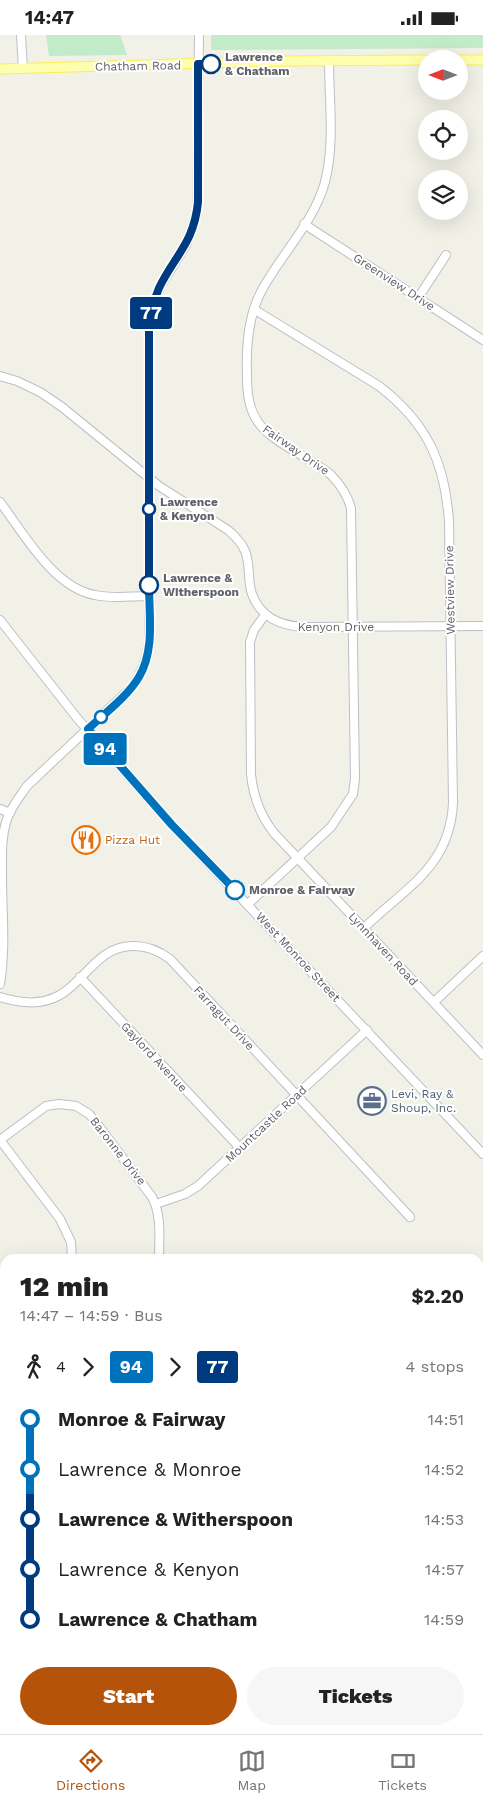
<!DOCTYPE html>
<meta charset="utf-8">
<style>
body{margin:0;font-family:"Work Sans",sans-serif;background:#f6f6f6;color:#222;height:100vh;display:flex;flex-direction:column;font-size:19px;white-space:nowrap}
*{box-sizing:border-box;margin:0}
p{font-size:16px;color:#767676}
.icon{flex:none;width:28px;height:28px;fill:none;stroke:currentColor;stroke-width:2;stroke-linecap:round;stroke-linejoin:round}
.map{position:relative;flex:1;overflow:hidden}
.drawer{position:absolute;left:0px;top:1219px;width:484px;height:481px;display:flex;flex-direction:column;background:#fff;border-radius:15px 15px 0 0;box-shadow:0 5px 20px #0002}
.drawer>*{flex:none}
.badge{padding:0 10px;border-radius:4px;font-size:18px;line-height:32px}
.needle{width:32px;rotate:270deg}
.tools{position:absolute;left:418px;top:15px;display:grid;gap:10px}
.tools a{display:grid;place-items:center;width:50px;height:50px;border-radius:50%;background:#fff;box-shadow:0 5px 20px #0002;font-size:25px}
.map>.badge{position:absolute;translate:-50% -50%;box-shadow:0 0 0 2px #fff}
.legs{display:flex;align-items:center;gap:8px;height:55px;padding:0 20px;font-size:16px}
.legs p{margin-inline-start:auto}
.headline{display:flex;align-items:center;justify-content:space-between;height:85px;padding:0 20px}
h1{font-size:28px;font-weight:800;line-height:38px}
.cta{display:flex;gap:10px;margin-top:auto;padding:10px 20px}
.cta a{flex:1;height:58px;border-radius:30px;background:#b45309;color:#fff;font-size:20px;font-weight:800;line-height:58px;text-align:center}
.cta a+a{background:#f6f6f6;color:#222}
ul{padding:0 20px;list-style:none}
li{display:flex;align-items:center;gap:18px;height:50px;font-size:19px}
li i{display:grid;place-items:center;width:8px;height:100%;margin:0 6px;background:currentColor}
li i::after{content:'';width:12px;height:12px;margin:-6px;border:4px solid;border-radius:50%;background:#fff}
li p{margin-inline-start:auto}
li:first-child i{background:linear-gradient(#0000 50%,currentColor 0)}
li:last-child i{background:linear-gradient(currentColor 50%,#0000 0)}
.status{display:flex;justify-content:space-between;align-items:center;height:35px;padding:0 25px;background:#fff;direction:ltr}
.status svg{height:14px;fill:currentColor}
.tabs{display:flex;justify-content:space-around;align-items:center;height:70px;border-top:1px solid #e0e0e0;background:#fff;font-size:14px;color:#767676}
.tabs a{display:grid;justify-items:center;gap:2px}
.tabs .current{color:#b45309}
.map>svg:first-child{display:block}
.green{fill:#c2ebc9}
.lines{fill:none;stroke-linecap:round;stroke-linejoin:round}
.minor-casing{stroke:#bebfc6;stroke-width:10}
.major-casing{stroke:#feec54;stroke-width:11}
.highway-casing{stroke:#f8d700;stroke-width:14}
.minor{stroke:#fff;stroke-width:8}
.major{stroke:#feffae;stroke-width:9}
.highway{stroke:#fff690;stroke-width:11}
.line-1-casing{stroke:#fff;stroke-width:11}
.line-2-casing{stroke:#fff;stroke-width:11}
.line-1{stroke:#0072bc;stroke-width:8}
.line-2{stroke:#003b80;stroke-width:8}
.stop-2-dot{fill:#fff;stroke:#003b80;stroke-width:2.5}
.stop-1-dot{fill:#fff;stroke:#0072bc;stroke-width:2.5}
.labels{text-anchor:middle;stroke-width:4;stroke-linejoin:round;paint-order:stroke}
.stop-label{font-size:12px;font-weight:bold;fill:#5e6168;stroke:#fff;text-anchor:start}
.street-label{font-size:12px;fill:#5e6168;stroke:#fff}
.food-label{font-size:12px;fill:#c56008;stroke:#fff;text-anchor:start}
.service-label{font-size:12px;fill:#4e5e75;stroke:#fff;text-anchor:start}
</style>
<div class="status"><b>14:47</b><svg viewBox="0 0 49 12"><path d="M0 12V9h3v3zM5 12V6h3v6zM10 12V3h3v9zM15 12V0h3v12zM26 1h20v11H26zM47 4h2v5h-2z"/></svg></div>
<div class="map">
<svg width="483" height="1699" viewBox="0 0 483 1699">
<rect width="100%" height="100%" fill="#f2f1e7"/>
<!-- green -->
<g class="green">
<path d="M46 0H120L127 20 49 21Z"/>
<path d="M211 0H483V13L211 15Z"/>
</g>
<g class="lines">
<defs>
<g id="minor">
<path d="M21 0 23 34"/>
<path d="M304 189 483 305"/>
<path d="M418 263 446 220"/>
<path d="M255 275 379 351C427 388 445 427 449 487L453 768C450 832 405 853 364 893"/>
<path d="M0 341 17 346 40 357 62 372 159 451 228 495C235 501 242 508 245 516 251 530 247 545 252 559 260 582 281 591 304 592L483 591"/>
<path d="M0 467C24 499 54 553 95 560 112 564 132 561 149 561"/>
<path d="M265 580 254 595 250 607 251 739C253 761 260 780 274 798L483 1020"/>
<path d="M0 585 77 683 172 790 483 1119"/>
<path d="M0 774 10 778"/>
<path d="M248 869 331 792 353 759 355 744 351 473C347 459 341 450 331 440 310 422 272 408 258 387 248 373 247 356 247 339 246 311 248 280 262 255 282 218 314 187 325 147 335 108 329 66 329 26"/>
<path d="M80 942 240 1113"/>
<path d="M0 949C6 913 2 877 2 841 2 823 1 805 6 787 10 773 19 763 27 751L132 652C142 638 147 624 149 607V291L151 276 160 252 186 210 197 179 199 0"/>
<path d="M0 962C20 968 40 971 60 960 85 945 99 912 131 911 146 910 158 915 170 924L410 1182"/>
<path d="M434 967 483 921"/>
<path d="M0 1105 46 1071 59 1069 76 1071 89 1079 95 1086 152 1162C162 1181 159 1203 159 1224"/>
<path d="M0 1105 60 1184 71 1207 72 1224"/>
<path d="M156 1169 185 1159 198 1151 367 995"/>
<path d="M479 1374H483"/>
<path d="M479 1516 483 1517"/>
<path d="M0 1520 5 1521"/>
<path d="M76 1695V1699"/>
</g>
<g id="major">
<path d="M459 25H483"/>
<path d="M0 34 282 26 426 25"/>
</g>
<g id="highway">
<path d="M0 1653H5"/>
<path d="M479 1660 483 1661"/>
<path d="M0 1665H5"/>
<path d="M0 1674H5"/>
<path d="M479 1681H483"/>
<path d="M67 1695 70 1699"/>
<path d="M83 1699 84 1695"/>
</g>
</defs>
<!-- minor casing -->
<use href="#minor" class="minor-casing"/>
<!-- major casing -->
<use href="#major" class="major-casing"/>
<!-- highway casing -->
<use href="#highway" class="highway-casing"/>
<!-- minor -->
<use href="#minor" class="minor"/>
<!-- major -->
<use href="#major" class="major"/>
<!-- highway -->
<use href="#highway" class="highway"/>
</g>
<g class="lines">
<defs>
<path id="line-1" d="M149 550C149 580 155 615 139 642 127 662 105 678 88 694L172 790 235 855"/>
<path id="line-2" d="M149 550V291C151 278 154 265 159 253 175 220 194 208 198 167V29H211"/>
</defs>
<!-- line-1 casing -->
<use href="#line-1" class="line-1-casing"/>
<!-- line-2 casing -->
<use href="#line-2" class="line-2-casing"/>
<!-- line-1 -->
<use href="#line-1" class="line-1"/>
<!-- line-2 -->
<use href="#line-2" class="line-2"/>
</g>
<!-- icons -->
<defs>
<symbol id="restaurant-ring" viewBox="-11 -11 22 22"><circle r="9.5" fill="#fff" stroke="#e8710a" stroke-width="1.5"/><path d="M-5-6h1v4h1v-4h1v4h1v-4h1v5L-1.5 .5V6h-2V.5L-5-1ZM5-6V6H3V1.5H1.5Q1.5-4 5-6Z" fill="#e8710a"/></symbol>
<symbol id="office-ring" viewBox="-11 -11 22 22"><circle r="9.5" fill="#fff" stroke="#5c6f8a" stroke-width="1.5"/><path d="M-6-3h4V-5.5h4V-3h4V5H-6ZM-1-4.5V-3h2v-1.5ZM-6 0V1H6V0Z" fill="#5c6f8a"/></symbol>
</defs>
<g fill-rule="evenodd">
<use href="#restaurant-ring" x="70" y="789" width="32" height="32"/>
<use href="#office-ring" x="356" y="1050" width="32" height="32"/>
</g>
<!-- markers -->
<g class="stop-2-dot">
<circle cx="211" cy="29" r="9"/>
<circle cx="149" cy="474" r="6"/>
<circle cx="149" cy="550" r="9"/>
</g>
<g class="stop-1-dot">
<circle cx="101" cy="682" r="6"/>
<circle cx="235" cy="855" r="9"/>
</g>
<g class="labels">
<!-- stop labels -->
<g class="stop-label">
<text x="225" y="26">Lawrence<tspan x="225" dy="14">&amp; Chatham</tspan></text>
<text x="160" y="471">Lawrence<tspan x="160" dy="14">&amp; Kenyon</tspan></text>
<text x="163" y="547">Lawrence &amp;<tspan x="163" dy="14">Witherspoon</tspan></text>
<text x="249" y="859">Monroe &amp; Fairway</text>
</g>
<!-- street labels -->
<g class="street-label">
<text transform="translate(138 31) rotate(-1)" y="4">Chatham Road</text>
<text transform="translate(394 247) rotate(33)" y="4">Greenview Drive</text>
<text transform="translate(296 415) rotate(35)" y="4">Fairway Drive</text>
<text transform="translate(450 555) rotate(-91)" y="4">Westview Drive</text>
<text x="336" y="596">Kenyon Drive</text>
<text transform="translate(383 914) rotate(47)" y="4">Lynnhaven Road</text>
<text transform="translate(298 922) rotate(47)" y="4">West Monroe Street</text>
<text transform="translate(224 983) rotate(47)" y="4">Farragut Drive</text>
<text transform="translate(154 1022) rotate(47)" y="4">Gaylord Avenue</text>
<text transform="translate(266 1089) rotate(-43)" y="4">Mountcastle Road</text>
<text transform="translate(118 1116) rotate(52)" y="4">Baronne Drive</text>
</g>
<!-- food labels -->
<g class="food-label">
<text x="105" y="809">Pizza Hut</text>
</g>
<!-- service labels -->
<g class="service-label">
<text x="391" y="1063">Levi, Ray &amp;<tspan x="391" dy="14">Shoup, Inc.</tspan></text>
</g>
</g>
</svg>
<div class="tools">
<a><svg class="needle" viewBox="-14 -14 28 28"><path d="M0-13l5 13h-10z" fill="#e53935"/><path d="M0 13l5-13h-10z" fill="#767676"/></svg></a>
<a><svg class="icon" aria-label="locate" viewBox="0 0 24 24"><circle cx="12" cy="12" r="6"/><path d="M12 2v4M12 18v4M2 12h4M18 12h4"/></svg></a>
<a><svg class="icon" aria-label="layers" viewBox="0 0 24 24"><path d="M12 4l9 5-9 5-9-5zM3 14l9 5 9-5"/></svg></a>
</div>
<b class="badge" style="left:105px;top:714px;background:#0072bc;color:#fff">94</b>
<b class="badge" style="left:151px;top:278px;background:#003b80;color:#fff">77</b>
<section class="drawer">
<div class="headline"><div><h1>12 min</h1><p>14:47 – 14:59 · Bus</p></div><b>$2.20</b></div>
<div class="legs"><svg class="icon" aria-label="walk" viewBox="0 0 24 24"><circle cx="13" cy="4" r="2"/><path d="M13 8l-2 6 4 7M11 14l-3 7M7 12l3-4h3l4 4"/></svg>4<svg class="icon" aria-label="forward" viewBox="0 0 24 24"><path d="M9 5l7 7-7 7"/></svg><b class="badge" style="background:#0072bc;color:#fff">94</b><svg class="icon" aria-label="forward" viewBox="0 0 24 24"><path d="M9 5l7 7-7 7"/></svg><b class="badge" style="background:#003b80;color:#fff">77</b><p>4 stops</p></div>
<ul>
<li><i style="color:#0072bc"></i><b>Monroe &amp; Fairway</b><p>14:51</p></li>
<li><i style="color:#0072bc"></i><span>Lawrence &amp; Monroe</span><p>14:52</p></li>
<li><i style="color:#003b80"></i><b>Lawrence &amp; Witherspoon</b><p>14:53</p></li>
<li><i style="color:#003b80"></i><span>Lawrence &amp; Kenyon</span><p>14:57</p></li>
<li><i style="color:#003b80"></i><b>Lawrence &amp; Chatham</b><p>14:59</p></li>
</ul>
<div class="cta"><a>Start</a><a>Tickets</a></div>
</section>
</div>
<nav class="tabs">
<a class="current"><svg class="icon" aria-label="directions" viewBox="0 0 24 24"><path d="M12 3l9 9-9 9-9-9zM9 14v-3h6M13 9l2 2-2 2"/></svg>Directions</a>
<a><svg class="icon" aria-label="map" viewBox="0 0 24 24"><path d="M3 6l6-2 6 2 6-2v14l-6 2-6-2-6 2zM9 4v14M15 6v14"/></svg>Map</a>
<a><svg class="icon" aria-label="tickets" viewBox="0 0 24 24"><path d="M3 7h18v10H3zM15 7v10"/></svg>Tickets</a>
</nav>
